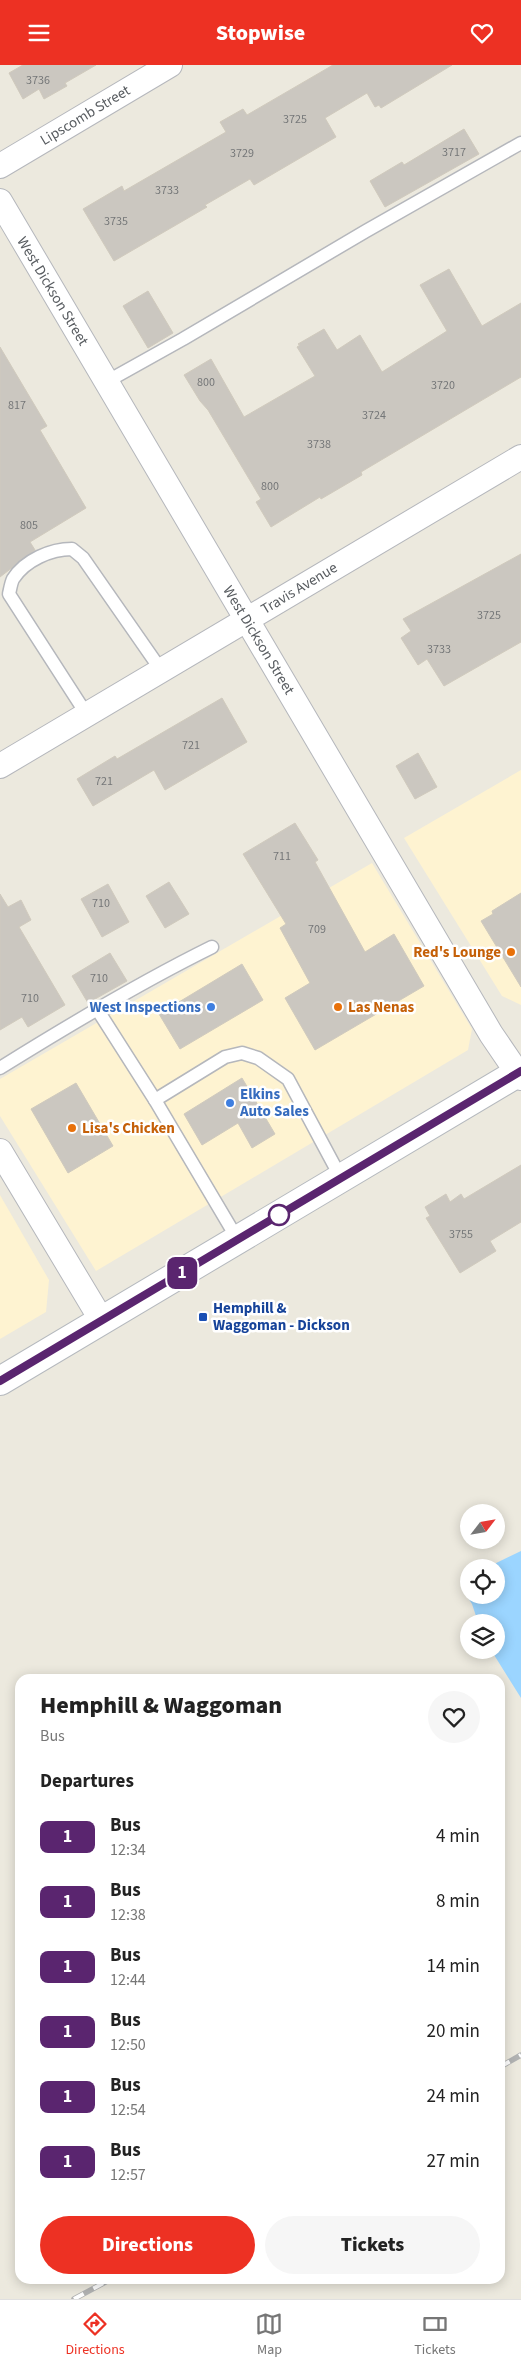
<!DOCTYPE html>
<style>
body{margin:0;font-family:"Source Sans 3",sans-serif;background:#f6f6f6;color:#222;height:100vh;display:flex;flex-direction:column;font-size:19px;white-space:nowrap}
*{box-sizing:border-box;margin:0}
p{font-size:16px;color:#767676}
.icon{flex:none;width:28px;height:28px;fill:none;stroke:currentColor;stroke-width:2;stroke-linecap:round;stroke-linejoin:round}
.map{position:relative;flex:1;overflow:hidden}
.drawer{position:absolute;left:15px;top:1609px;width:490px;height:610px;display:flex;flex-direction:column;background:#fff;border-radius:15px;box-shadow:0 2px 12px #0003}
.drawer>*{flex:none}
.badge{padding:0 10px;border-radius:8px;font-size:18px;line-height:32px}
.needle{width:32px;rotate:59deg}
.controls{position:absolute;left:460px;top:1439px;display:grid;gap:10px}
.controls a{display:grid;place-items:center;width:45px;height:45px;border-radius:50%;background:#fff;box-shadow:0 2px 12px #0003;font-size:25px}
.map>.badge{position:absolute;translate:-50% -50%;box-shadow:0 0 0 2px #fff}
h2{padding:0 25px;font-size:19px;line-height:45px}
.round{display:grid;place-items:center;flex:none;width:52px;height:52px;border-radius:26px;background:#f6f6f6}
.head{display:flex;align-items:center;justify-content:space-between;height:85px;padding:0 25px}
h1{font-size:24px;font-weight:800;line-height:38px}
.primary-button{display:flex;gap:10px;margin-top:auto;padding:10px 25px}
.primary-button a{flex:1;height:58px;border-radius:30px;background:#ed3123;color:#fff;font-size:20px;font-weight:800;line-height:58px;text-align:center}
.primary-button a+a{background:#f6f6f6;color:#222}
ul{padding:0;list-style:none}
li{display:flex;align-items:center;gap:15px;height:65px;padding:0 25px}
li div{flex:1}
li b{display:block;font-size:19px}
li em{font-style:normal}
li .badge{min-width:55px;font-weight:700;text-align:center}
header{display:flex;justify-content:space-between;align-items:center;height:65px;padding:0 25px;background:#ed3123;color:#fff;font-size:22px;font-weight:800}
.tabs{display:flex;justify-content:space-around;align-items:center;height:70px;border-top:1px solid #e0e0e0;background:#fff;font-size:14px;color:#767676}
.tabs a{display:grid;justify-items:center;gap:2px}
.tabs .on{color:#ed3123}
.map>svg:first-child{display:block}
.commercial{fill:#fef3d1}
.water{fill:#9bd5ff}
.building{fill:#cbc7c0;stroke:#d0cabd}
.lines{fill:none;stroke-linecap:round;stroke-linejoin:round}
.lane-casing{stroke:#b5b7bc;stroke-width:15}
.street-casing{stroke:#b5b7bc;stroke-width:26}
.secondary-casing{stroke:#b5b9be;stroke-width:30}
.lane{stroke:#fff;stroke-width:12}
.street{stroke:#fff;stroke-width:24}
.secondary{stroke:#fff;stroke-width:28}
.rail-casing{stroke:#b1b2b2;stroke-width:5.5}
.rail{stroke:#fff;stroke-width:4;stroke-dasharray:11;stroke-linecap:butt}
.line-casing{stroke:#fff;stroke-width:11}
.line{stroke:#5a256f;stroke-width:8}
.food-dot{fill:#e8710a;stroke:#fff;stroke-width:2}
.shop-dot{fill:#3f7fe0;stroke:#fff;stroke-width:2}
.stop-dot{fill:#fff;stroke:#5a256f;stroke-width:2.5}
.transit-dot{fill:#1a4fb4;stroke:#fff;stroke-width:2}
.labels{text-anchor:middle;stroke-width:5;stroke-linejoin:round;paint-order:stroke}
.number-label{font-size:12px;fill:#757778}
.street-label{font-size:15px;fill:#585c60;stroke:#fff}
.food-label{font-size:15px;font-weight:bold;fill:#c56008;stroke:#fff;text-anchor:start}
.shop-label{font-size:15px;font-weight:bold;fill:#366cbe;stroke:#fff;text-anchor:end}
.transit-label{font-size:15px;font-weight:bold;fill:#164399;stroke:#fff;text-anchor:start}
</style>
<header><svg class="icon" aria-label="menu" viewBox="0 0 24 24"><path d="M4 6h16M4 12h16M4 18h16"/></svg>Stopwise<svg class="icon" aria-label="heart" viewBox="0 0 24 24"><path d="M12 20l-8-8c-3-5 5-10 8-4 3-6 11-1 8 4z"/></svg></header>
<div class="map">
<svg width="521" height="2234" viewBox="0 0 521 2234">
<rect width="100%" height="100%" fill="#ece9de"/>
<!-- commercial -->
<g class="commercial">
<path d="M521 705V940L502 931 404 773Z"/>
<path d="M372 798 472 964 468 985 96 1206 0 1051V1014Z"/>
<path d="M0 1130 49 1215 46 1247 0 1274Z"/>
</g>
<!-- water -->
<path class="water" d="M521 1486V1633L491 1585H496V1558L478 1557 472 1539 463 1525 464 1516 469 1513V1530H496V1502H488Z"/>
<!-- building -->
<g class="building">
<path d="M23 0H96L65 18 67 21 44 34 39 24 23 34 9 8Z"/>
<path d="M333 0H452L381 43 379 40 375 42 367 28 325 53 336 72 254 120 250 114 205 140 207 142 114 196 83 144 122 121 124 126 226 67 220 57 243 44 247 50Z"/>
<path d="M464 64 479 89 385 142 370 116 402 97 404 100Z"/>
<path d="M449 204 482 261 521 238V312L361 407 362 410 321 434 320 432 271 462 256 437 261 434 208 345 200 336 184 310 211 294 244 352 315 311 297 282 300 280 298 279 324 264 337 285 360 270 382 307 447 266 420 220Z"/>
<path d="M148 226 173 268 148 283 123 241Z"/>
<path d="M0 282 47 361 40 365 86 443 30 477 35 485 0 512Z"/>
<path d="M521 489V577L444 621 427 594 418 600 401 573 411 566 403 554Z"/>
<path d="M222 633 247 677 165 725 154 705 93 741 77 714 115 691 117 694Z"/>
<path d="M418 688 437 722 415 734 396 701Z"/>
<path d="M295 758 318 795 315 797 365 887 394 869 424 921 315 985 285 933 310 918 280 863 286 859 243 789Z"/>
<path d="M169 817 189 849 165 863 146 831Z"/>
<path d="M108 819 129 857 102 872 81 834Z"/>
<path d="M521 828V922L481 856 493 849 492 846Z"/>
<path d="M0 829 8 842 21 835 31 855 19 862 65 940 28 962 22 952 0 965Z"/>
<path d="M110 888 127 916 88 938 72 911Z"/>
<path d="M242 899 263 935 180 984 159 949Z"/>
<path d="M242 1013 275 1069 252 1083 238 1058 202 1080 184 1049Z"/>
<path d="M76 1018 113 1081 68 1108 31 1044Z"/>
<path d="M521 1100V1157L490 1176 496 1186 460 1208 426 1153 430 1151 425 1142 446 1129 450 1137 461 1129 464 1134Z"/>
</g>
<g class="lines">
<defs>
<g id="lane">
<path d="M106 317 183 274 366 166 521 78"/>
<path d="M87 650 9 529C10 525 11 518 13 514 25 495 51 484 72 484L83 493 161 605"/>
<path d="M97 944 155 1035 238 1175"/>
<path d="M0 1003C69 960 139 918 212 882"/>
<path d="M155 1035 225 992 242 988 258 993 288 1014 341 1113"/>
</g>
<g id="street">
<path d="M0 101 170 0"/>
<path d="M0 136 491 969 521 1013"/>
<path d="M0 701 521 392"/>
<path d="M0 1086 102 1256"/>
</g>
<path id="secondary" d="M0 1316 521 1006"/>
</defs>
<!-- lane casing -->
<use href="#lane" class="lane-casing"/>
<!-- street casing -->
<use href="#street" class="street-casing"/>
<!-- secondary casing -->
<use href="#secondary" class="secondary-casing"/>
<!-- lane -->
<use href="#lane" class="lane"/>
<!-- street -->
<use href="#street" class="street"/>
<!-- secondary -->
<use href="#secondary" class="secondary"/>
<defs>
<g id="rail">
<path d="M500 2002 521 1990"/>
<path d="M74 2234 111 2214"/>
</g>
</defs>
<!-- rail casing -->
<use href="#rail" class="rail-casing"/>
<!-- rail -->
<use href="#rail" class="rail"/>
</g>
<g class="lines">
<defs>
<path id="line" d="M0 1316 521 1006"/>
</defs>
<!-- line casing -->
<use href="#line" class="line-casing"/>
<!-- line -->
<use href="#line" class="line"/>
</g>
<!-- markers -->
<g class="food-dot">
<circle cx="511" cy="887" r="5"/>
<circle cx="338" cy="942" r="5"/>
<circle cx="72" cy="1063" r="5"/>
</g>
<g class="shop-dot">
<circle cx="211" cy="942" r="5"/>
<circle cx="230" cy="1038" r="5"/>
</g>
<circle class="stop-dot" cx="279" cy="1150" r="10"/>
<rect class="transit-dot" x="198" y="1247" width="10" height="10" rx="2.5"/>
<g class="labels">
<!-- number labels -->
<g class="number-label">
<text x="38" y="19">3736</text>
<text x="295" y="58">3725</text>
<text x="454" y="91">3717</text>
<text x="242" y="92">3729</text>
<text x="167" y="129">3733</text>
<text x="116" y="160">3735</text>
<text x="206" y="321">800</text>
<text x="443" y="324">3720</text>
<text x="17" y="344">817</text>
<text x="374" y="354">3724</text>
<text x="319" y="383">3738</text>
<text x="270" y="425">800</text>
<text x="29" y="464">805</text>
<text x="489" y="554">3725</text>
<text x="439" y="588">3733</text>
<text x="191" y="684">721</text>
<text x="104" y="720">721</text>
<text x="282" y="795">711</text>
<text x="101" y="842">710</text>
<text x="317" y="868">709</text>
<text x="99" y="917">710</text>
<text x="30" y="937">710</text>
<text x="461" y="1173">3755</text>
</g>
<!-- street labels -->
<g class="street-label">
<text transform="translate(85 50) rotate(-31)" y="5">Lipscomb Street</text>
<text transform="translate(53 226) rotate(59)" y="5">West Dickson Street</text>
<text transform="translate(299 523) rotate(-31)" y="5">Travis Avenue</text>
<text transform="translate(259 575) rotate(59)" y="5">West Dickson Street</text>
</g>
<!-- food labels -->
<g class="food-label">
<text x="501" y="892" text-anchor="end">Red's Lounge</text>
<text x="348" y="947">Las Nenas</text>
<text x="82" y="1068">Lisa's Chicken</text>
</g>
<!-- shop labels -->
<g class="shop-label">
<text x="201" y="947">West Inspections</text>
<text x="240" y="1034" text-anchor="start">Elkins<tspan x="240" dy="17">Auto Sales</tspan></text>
</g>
<!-- transit labels -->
<g class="transit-label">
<text x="213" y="1248">Hemphill &amp;<tspan x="213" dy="17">Waggoman - Dickson</tspan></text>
</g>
</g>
</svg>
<div class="controls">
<a><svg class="needle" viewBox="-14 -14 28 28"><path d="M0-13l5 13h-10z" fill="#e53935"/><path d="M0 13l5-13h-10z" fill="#767676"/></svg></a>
<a><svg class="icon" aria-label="locate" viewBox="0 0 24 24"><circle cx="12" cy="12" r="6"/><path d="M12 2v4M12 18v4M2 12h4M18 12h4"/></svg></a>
<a><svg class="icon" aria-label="layers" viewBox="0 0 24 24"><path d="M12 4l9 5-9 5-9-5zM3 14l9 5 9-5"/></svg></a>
</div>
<b class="badge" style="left:182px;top:1208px;background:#5a256f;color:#fff">1</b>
<section class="drawer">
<div class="head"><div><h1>Hemphill &amp; Waggoman</h1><p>Bus</p></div><a class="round"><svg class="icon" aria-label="heart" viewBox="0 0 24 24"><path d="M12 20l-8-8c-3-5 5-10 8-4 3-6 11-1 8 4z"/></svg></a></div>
<h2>Departures</h2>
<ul>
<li><span class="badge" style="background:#5a256f;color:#fff">1</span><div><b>Bus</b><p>12:34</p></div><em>4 min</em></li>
<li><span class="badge" style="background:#5a256f;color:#fff">1</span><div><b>Bus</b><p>12:38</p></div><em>8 min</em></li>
<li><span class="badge" style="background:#5a256f;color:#fff">1</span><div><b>Bus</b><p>12:44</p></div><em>14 min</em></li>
<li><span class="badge" style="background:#5a256f;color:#fff">1</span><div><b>Bus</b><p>12:50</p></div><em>20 min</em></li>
<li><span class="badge" style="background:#5a256f;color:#fff">1</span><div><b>Bus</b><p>12:54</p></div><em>24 min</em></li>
<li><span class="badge" style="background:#5a256f;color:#fff">1</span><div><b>Bus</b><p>12:57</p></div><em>27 min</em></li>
</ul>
<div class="primary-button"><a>Directions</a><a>Tickets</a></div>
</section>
</div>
<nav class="tabs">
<a class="on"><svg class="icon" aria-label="directions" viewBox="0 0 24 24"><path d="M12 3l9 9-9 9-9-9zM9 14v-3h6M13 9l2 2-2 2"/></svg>Directions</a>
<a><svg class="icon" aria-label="map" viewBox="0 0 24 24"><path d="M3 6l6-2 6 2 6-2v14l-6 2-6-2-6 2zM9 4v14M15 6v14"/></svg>Map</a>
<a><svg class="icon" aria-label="tickets" viewBox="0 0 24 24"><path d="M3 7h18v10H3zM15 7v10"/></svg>Tickets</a>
</nav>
